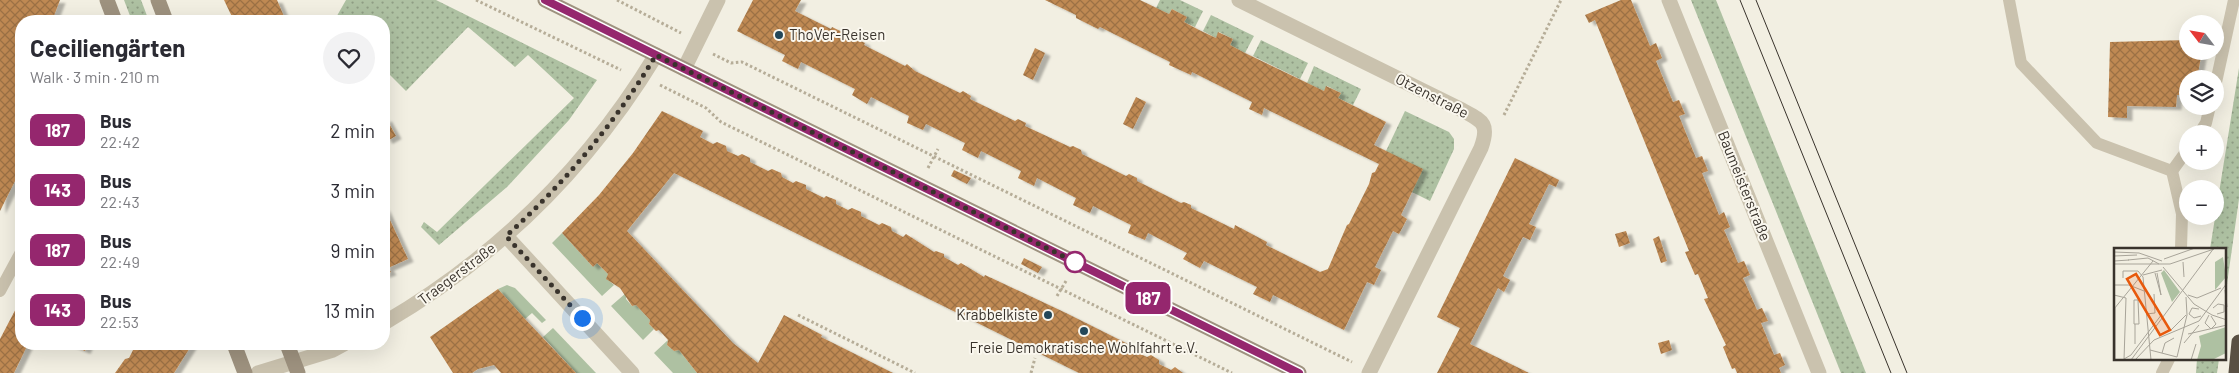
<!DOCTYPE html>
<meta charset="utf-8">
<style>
body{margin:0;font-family:Barlow,sans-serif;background:#f2f2f3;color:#2b2b33;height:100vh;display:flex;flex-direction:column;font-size:19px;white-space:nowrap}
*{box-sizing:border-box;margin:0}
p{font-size:16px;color:#7c7c81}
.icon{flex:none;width:28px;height:28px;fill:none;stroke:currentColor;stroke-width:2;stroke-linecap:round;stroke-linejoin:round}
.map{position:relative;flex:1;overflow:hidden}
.drawer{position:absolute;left:15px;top:15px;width:375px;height:335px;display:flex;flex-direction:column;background:#fff;border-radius:20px;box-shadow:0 5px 20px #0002}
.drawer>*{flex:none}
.badge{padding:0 10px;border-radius:8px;font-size:18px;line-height:32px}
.needle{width:32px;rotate:301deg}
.buttons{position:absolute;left:2179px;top:15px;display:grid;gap:10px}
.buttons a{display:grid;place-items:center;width:45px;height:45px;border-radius:50%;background:#fff;box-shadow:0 5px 20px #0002;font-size:25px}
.you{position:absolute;width:25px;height:25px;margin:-12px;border:4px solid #fff;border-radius:50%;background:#1a73e8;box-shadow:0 0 0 8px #1a73e833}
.map>.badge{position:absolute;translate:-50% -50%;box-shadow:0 0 0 2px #fff}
.round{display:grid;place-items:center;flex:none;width:52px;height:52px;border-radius:26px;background:#f2f2f3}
.overview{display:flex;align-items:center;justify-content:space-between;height:85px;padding:0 15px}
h1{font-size:24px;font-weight:700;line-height:38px}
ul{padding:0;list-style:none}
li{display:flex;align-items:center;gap:15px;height:60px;padding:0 15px}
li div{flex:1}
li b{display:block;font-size:19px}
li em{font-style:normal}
li .badge{min-width:55px;font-weight:700;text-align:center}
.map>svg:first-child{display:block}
.grass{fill:url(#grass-dots)}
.garden{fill:#aec1a2}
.building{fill:url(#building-cross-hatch);filter:url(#shadow)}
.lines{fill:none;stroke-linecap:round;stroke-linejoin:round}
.path{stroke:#b6ad98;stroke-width:3;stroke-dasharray:2.5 2.5;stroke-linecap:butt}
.lane{stroke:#cac2ae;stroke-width:12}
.street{stroke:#cac2ae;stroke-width:15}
.secondary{stroke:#9e927f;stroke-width:15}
.highway{stroke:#595043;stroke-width:15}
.tram{stroke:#39332c;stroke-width:1}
.line-casing{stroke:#fff;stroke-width:11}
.line{stroke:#95276e;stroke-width:8}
.walk{stroke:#39332c;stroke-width:5;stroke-dasharray:0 9}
.poi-dot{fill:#234759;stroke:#faf7ee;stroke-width:2}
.stop-dot{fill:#fff;stroke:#95276e;stroke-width:2.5}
.labels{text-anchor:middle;stroke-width:4;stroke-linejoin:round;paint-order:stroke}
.poi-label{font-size:15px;fill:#39332c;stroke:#faf7ee;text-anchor:start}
.street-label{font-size:15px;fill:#39332c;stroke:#faf7ee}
.inset-road{fill:none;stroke:#a8a499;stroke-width:1}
.view{fill:#e8590c;fill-opacity:0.15;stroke:#e8590c;stroke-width:2.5}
.inset-edge{fill:none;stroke:#39332c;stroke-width:2.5}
</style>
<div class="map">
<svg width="2239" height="373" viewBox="0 0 2239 373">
<defs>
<pattern id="grass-dots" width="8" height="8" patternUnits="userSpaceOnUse" patternTransform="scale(1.25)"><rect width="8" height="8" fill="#aec1a2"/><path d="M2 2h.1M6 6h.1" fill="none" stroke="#8f9d84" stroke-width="1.8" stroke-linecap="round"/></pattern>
<pattern id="building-cross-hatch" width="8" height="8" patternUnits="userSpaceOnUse" patternTransform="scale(1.25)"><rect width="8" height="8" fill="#bf8953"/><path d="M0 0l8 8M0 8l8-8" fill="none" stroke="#9c7145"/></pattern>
<filter id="shadow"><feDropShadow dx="5.5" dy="3" stdDeviation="1" flood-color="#0004"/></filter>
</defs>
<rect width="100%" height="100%" fill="#f2efe2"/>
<!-- grass -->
<g class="grass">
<path d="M124 0H141L149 21H132Z"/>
<path d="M346 0H436L597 80 569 120 507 187 439 245 421 227 424 222 437 232 574 98 528 55 515 67 468 27 406 91 388 73 384 77V21H334Z"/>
<path d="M1160 0H1180L1203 11 1195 27 1184 22 1187 17 1172 9 1169 14 1156 8Z"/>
<path d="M1691 0H1716L1866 373H1841Z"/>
<path d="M1211 15 1254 36 1245 53 1230 45 1233 39 1219 32 1216 38 1203 31Z"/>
<path d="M1261 40 1308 63 1300 79 1253 56Z"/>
<path d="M1314 66 1361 89 1353 105 1338 98 1341 93 1327 86 1324 91 1307 83Z"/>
<path d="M2239 68V199L2225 298V249H2210Z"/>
<path d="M1405 111 1449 132 1454 139V149L1430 201 1412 192 1386 151Z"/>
<path d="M2197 359H2219L2217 373H2196Z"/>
</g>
<!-- garden -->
<g class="garden">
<path d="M562 233 593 267 597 263 608 274 607 279 614 285 602 296 552 243Z"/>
<path d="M507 285 515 288 546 320 542 323 532 313 525 319 498 289Z"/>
<path d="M626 293V299L632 306 636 305 650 320 649 324 654 329 643 340 611 306Z"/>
<path d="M553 328 596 373H576L543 337Z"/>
<path d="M668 340 667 345 674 351 679 350 697 373H673L654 353Z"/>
</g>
<!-- building -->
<g class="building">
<path d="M0 0H60L52 21H21V169L0 211Z"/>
<path d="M224 0H277L286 21H234Z"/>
<path d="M753 0H801L795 11 831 29 832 27 865 43 864 45 905 66 907 64 915 71 960 93 963 91 971 96 970 99 1015 121 1018 119 1026 123 1025 126 1070 147 1073 146 1081 150 1082 154 1126 176 1129 174 1137 178V181L1181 203 1184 202 1191 205V208L1234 229 1235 225 1267 242 1266 245 1320 272 1328 269 1347 225 1349 224 1369 184 1372 173 1375 172 1379 164 1264 108 1262 115 1249 109 1252 102 1192 72 1191 75 1169 65 1170 62 1100 27 1098 29 1076 18V15L1045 0H1140L1169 14 1172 9 1187 17 1184 22 1199 30 1216 38 1218 32 1233 39 1230 45 1245 53 1324 91 1326 86 1341 93 1338 98 1386 122 1374 145 1423 169 1401 215 1407 219 1399 234 1393 231 1375 267 1381 270 1374 285 1367 282 1344 330 1273 295 1270 302 1253 294 1257 287 1204 261 1200 268 1183 259 1187 253 1148 233 1145 240 1128 233 1131 225 1093 206 1090 213 1073 205 1076 198 1037 178 1034 186 1018 178 1021 171 981 151 978 158 962 150 965 143 926 124 923 130 907 123 909 116 871 97 867 104 852 95 855 89 801 62 798 69 782 61 785 55 737 31Z"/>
<path d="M1621 0H1631L1650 46 1656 43 1662 58 1656 61 1673 102 1679 100 1685 114 1679 116 1696 158 1702 156 1708 171 1702 173 1719 215 1724 212 1730 227 1724 230 1731 246 1738 263 1744 261 1750 275 1743 278 1757 310 1762 308 1768 321 1761 323 1774 355 1780 353 1785 365 1779 368 1781 373H1737L1735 368 1732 369 1723 347 1726 345 1704 299 1708 298 1698 274 1695 275 1685 252 1689 251 1595 20 1589 23 1585 15Z"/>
<path d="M2188 40V51H2202L2197 79H2188V95H2177L2176 107 2127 106V118L2108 117 2110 42Z"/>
<path d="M1035 48 1045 53 1033 80 1023 75Z"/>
<path d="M1136 97 1146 102 1133 129 1123 124Z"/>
<path d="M662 111 703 131 700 137 713 144 717 142 726 146 727 151 738 156 742 154 750 158V162L768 171 772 169 781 173 782 177 793 183 796 181 806 185V189L824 198 826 196 836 200V204L848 210 852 208 861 212V216L879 225 882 223 891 227 892 231 903 237 906 234 934 252 936 251 944 254V257L958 265 961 263 984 277 985 275 1066 313 1136 348 1134 351 1147 357 1151 355 1159 360V364L1171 370 1175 367 1183 373H1079L674 173 627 231 733 343 758 363 784 315 822 335 821 337 893 373H697L679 350 674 351 667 345 668 340 659 330 656 331 649 324 650 320 636 305 632 306 620 288 606 279 608 274 597 263 593 267 562 233 599 195 633 153Z"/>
<path d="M386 118 396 136 387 141 384 136V120Z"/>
<path d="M1515 158 1559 180 1556 187 1549 184 1529 224 1536 227 1530 240 1523 237 1503 276 1510 280 1504 292 1498 288 1470 344 1529 373H1437L1460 328 1437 317Z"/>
<path d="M954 170 971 178 967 184 951 176Z"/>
<path d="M384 207 408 259 388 268 391 272 384 275Z"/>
<path d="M1626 231 1630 243 1619 247 1615 234Z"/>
<path d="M1659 236 1667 261 1661 263 1653 239Z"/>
<path d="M1024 258 1042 267 1038 273 1021 264Z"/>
<path d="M498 289 525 319 576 373H501L494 365 478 369 472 373H453L430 337Z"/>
<path d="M21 299V344H28L14 373H0V339Z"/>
<path d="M1669 340 1672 350 1661 354 1658 343Z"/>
<path d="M68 344H88L85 351Z"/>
<path d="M136 344H190L191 346 174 373H115L125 359 129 358Z"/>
</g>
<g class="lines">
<!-- path -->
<g class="path">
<path d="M476 0 621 70"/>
<path d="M617 0 681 33"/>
<path d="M713 54 731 63 742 62 1352 362"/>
<path d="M660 85 706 108 721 122 1232 373"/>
<path d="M1504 115 1561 0"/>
<path d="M928 168 938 149"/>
<path d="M1057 296 1066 281"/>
<path d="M798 315 915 373"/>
<path d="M1031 373 1035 358"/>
</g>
<!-- lane -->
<g class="lane">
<path d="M2009 0 2021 63 2097 143 2172 171"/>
<path d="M2215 87 2234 0"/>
<path d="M2199 134 2206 123 2210 106"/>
<path d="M2172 171 2182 214 2181 249"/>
<path d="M2172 171 2188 149"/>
<path d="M0 291 21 252"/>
<path d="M2162 373 2169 359"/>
</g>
<!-- street -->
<g class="street">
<path d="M1239 0 1462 110C1482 121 1490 123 1481 148L1369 373"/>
<path d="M1669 0 1819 373"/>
<path d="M684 69 718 0"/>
<path d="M506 236 632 373"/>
<path d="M384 323C497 257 588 167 656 55"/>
<path d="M258 373 333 350 344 344"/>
</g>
<!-- secondary -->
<g class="secondary">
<path d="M107 0 115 21"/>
<path d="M158 0 166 21"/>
<path d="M545 0 1299 373"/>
<path d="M234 344 245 373"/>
<path d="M287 344 298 373"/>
</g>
<!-- highway -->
<path class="highway" d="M2236 373 2239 342"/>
<!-- tram -->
<g class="tram">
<path d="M1740 0 1891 373"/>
<path d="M1756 0 1907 373"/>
</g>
</g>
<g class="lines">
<defs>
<path id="line" d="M545 0 1299 373"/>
</defs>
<!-- line casing -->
<use href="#line" class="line-casing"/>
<!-- line -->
<use href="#line" class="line"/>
<!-- walk -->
<path class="walk" d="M582 318 506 236C565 183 615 123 656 55L1075 262"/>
</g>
<!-- markers -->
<g class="poi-dot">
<circle cx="779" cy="35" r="5"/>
<circle cx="1048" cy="315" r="5"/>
<circle cx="1084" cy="331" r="5"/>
</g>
<circle class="stop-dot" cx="1075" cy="262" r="10"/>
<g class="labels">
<!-- poi labels -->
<g class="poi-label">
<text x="789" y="40">ThoVer-Reisen</text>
<text x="1038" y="320" text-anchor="end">Krabbelkiste</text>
<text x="1084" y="353" text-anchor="middle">Freie Demokratische Wohlfahrt e.V.</text>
</g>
<!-- street labels -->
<g class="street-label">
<text transform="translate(1432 96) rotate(27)" y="5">Otzenstraße</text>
<text transform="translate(1744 186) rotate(68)" y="5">Baumeisterstraße</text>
<text transform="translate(457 274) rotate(-37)" y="5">Traegerstraße</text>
</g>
</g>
<!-- overview -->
<g transform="translate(2114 248)">
<rect width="112" height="112" fill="#f2efe2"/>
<path d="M109 9 112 29 101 42V14ZM50 22 66 44 58 54 47 25Z" fill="#aec1a2"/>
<path d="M112 79V105L100 111 83 112 87 98 85 88Z" fill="#aec1a2"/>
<path class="inset-road" d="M0 4 25 5 48 13M0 8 23 7M50 11 81 0M14 12 34 10 45 16M0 13 15 12M69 14 70 29M0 16H56L100 1M49 19 80 56 98 67 113 72M41 25 47 47 43 25M29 27 48 22M9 30V23H24L29 29 37 112M0 37H15L30 43M111 42 113 59M0 47 12 50 10 112M74 47 83 50 107 40M20 52H24L25 76H20ZM99 60 104 56 110 57V64L103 66M0 61 39 13M85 61 78 60 75 66 80 70 87 68M32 66 41 65 40 46M95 67 91 75 97 81 102 76 97 68M56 83 72 67M74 86 113 77M70 95 85 77M21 96V76M36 102 63 109M48 105 51 95 60 90M63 109 73 67 72 49M10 111 17 107 48 66M1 112V60M17 112 100 0M21 112 40 92 85 73 113 35M77 112 82 96"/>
<path class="view" d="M22 26 56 82 46 87 13 31Z"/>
<rect width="112" height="112" class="inset-edge"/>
</g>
</svg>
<div class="buttons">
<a><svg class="needle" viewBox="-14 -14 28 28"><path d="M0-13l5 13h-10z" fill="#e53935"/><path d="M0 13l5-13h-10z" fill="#7c7c81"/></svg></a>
<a><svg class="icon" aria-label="layers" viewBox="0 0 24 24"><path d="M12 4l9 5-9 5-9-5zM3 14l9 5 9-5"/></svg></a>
<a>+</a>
<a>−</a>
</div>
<div class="you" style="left:582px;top:318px"></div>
<b class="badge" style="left:1148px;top:298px;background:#95276e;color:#fff">187</b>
<section class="drawer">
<div class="overview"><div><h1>Ceciliengärten</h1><p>Walk · 3 min · 210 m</p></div><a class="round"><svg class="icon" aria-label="heart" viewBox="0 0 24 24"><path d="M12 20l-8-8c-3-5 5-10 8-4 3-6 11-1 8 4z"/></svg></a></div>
<ul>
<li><span class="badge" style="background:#95276e;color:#fff">187</span><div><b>Bus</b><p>22:42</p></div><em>2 min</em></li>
<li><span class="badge" style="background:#95276e;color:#fff">143</span><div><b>Bus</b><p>22:43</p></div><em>3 min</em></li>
<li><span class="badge" style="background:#95276e;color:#fff">187</span><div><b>Bus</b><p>22:49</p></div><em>9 min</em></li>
<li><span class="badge" style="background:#95276e;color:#fff">143</span><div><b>Bus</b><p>22:53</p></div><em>13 min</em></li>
</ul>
</section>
</div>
